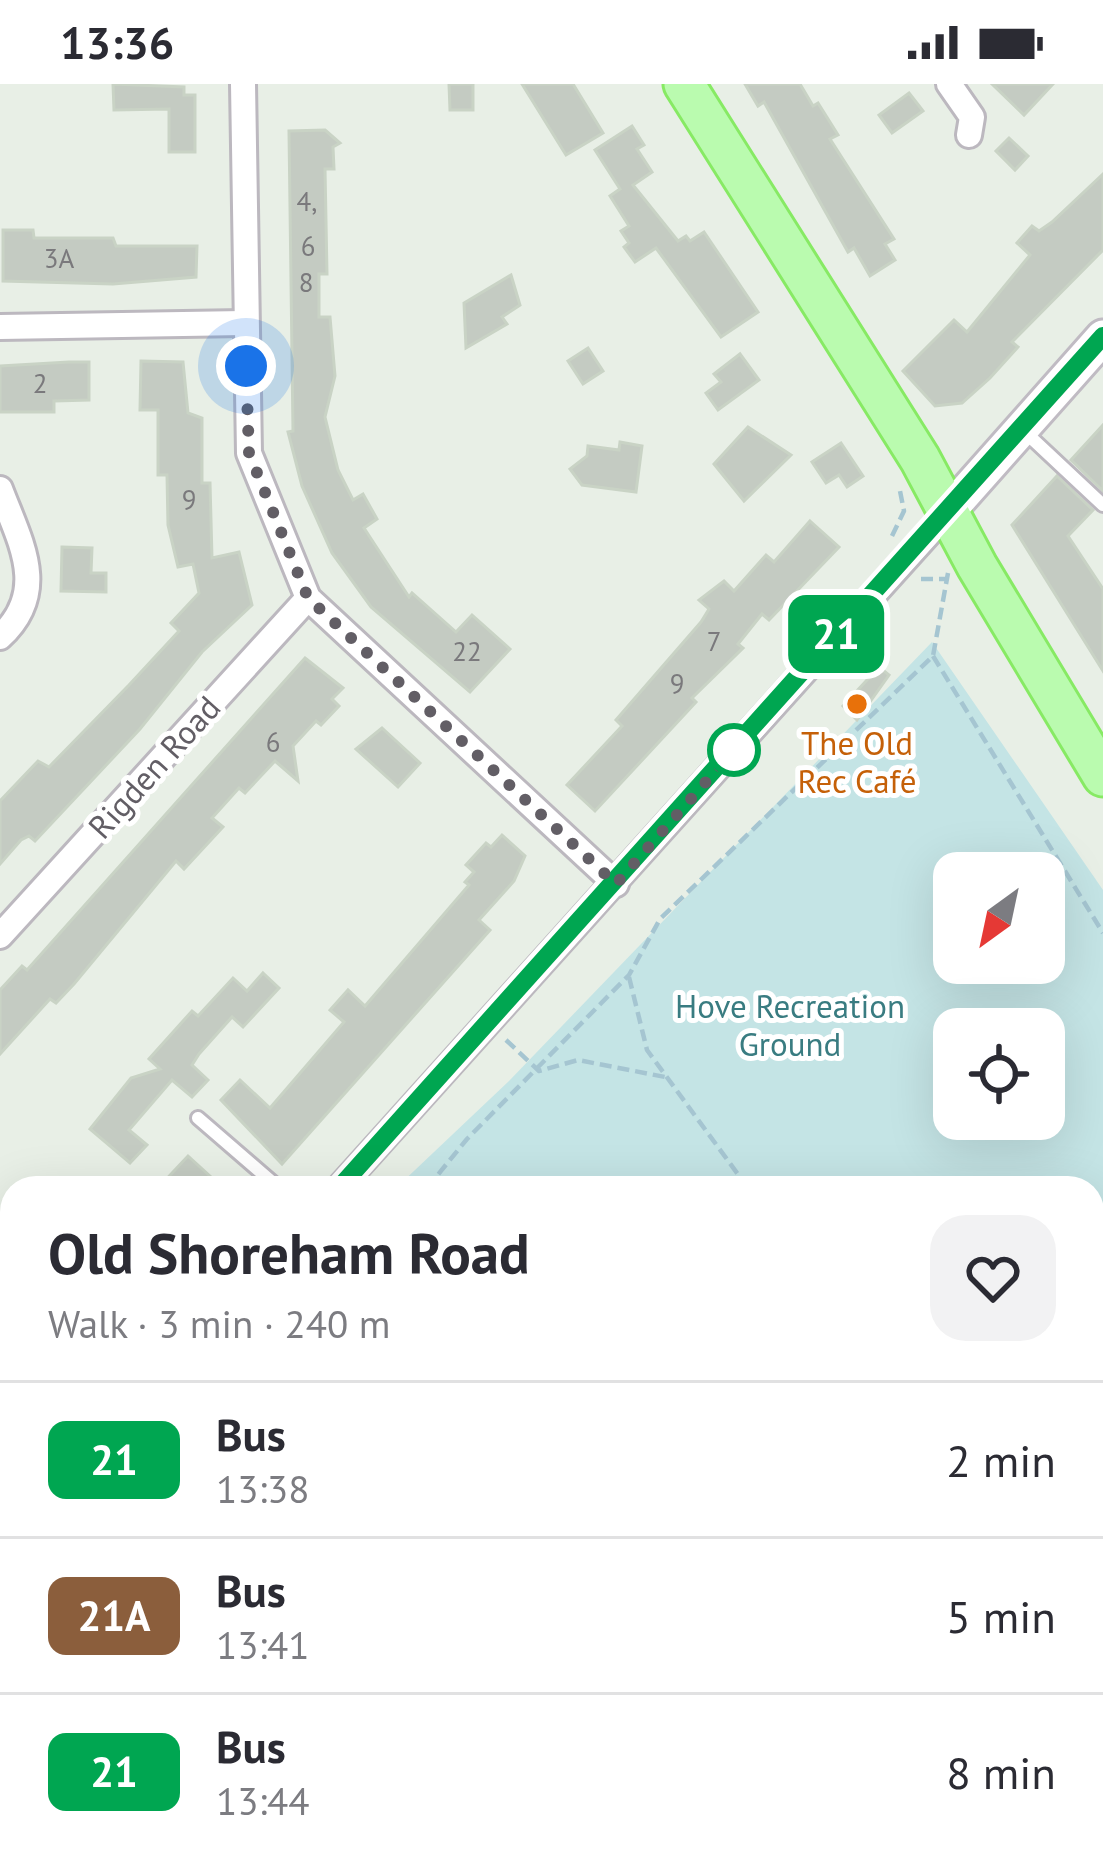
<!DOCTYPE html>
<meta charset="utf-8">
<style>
body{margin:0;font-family:"PT Sans",sans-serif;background:#f2f2f3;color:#2b2b33;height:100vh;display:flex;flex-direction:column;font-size:45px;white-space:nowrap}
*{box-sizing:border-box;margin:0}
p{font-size:39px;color:#7c7c81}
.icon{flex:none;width:66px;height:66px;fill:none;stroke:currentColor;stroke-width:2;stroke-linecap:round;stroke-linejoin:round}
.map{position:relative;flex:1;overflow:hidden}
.drawer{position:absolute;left:0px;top:1092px;width:1104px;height:699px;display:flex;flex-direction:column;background:#fff;border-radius:36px 36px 0 0;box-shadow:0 12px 48px #0002}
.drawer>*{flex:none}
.badge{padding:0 24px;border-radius:18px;font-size:42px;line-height:78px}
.needle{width:78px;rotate:213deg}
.tools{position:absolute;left:933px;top:768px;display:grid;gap:24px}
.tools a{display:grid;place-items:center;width:132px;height:132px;border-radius:24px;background:#fff;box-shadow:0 12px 48px #0002;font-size:60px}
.you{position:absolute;width:60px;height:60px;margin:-30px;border:9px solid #fff;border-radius:50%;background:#1a73e8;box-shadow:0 0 0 18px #1a73e833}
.map>.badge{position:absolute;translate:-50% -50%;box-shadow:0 0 0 6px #fff}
.round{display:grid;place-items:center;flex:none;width:126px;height:126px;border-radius:36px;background:#f2f2f3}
.headline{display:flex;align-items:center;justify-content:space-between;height:204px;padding:0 48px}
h1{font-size:57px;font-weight:700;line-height:90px}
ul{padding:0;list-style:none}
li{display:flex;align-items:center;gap:36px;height:156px;padding:0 48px;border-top:3px solid #e1e1e2}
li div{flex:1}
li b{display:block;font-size:45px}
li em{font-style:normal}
li .badge{min-width:132px;font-weight:700;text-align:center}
.status{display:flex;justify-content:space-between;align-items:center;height:84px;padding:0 60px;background:#fff;direction:ltr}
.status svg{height:33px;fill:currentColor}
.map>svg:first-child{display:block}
.green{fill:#c4e4e5;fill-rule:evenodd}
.building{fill:#c4cbc2;stroke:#c9d3c5;stroke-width:3}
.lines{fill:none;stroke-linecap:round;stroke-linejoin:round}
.service-casing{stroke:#bcb8bf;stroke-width:18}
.minor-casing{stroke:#bcb8bf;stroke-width:30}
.secondary-casing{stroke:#c0bbc3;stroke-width:39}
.primary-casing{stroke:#87ea64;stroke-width:45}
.path{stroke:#a5c5d1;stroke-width:4.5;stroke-dasharray:12 6;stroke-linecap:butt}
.service{stroke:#fff;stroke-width:12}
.minor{stroke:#fff;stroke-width:24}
.secondary{stroke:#fff;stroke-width:33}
.primary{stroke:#bafbaf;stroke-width:39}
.line-casing{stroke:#fff;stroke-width:27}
.line{stroke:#00a651;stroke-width:18}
.walk{stroke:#625e65;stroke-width:12;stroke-dasharray:0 21.6}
.food-dot{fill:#e8710a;stroke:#fff;stroke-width:4.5}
.stop-dot{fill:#fff;stroke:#00a651;stroke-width:6}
.labels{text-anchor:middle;stroke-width:10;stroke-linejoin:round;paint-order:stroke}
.number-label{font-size:27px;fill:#7a797c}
.food-label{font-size:33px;fill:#c56008;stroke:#fff}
.street-label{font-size:33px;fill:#625e65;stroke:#fff}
.park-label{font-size:33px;fill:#397c81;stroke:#fff}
</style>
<div class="status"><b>13:36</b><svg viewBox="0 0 49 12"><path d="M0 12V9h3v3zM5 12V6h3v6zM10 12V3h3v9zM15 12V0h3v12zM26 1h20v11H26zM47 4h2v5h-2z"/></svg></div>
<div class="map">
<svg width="1103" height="1790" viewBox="0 0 1103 1790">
<rect width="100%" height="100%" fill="#e8efe6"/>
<!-- green -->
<g class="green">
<path d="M932 558 1103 806V1744L1092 1751V1104H396L509 997ZM954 789H1044V879H954ZM954 945H1044V1035H954Z"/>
<path d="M603 1779H1050L1033 1790H614Z"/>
</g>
<!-- building -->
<g class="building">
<path d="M113 0 184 3V11H195V68H169V25L114 26Z"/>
<path d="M449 0H473V26H450Z"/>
<path d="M522 0H573L603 49 566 71Z"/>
<path d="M745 0H800L813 22 818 19 838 51 830 55 894 155 885 160 895 176 870 192 854 164 848 168 764 18 758 22Z"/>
<path d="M992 0H1053L1024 31Z"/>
<path d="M909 9 923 27 892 49 879 31Z"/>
<path d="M632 42 644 61 637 65 652 88 633 101 678 157 686 152 690 157 704 148 758 228 721 253 656 164 635 178 624 163 629 159 621 147 629 142 610 112 620 105 595 66Z"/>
<path d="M325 46 340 59 333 63 334 85H325L327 190H319V233H330L335 292 325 333 338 386 353 416 363 410 377 435 364 444 409 513 412 509 456 548 472 531 510 565 470 608 371 523 332 469 302 402 288 348 293 347 289 47Z"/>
<path d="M1009 54 1028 72 1015 86 996 67Z"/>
<path d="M1103 90V166L1012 258 1018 263 990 294 962 319 935 322 903 287 954 236 967 248 1030 171 1017 159 1032 142 1039 147 1052 138Z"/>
<path d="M3 146H33L34 154H113L116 162H197L196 193 113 200 3 197Z"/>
<path d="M511 191 520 221 502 233 507 240 466 264 464 219Z"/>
<path d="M588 264 603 287 583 300 568 277Z"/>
<path d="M740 270 759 296 718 326 706 309 721 298 714 290Z"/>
<path d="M141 277 183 278 188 329 202 334V399H210L212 474 239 468 252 521 202 568 140 645 35 757 29 752 21 756 0 780V717L38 677 49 683 129 601 179 547 171 539 199 509 193 480 178 483 168 441 167 391H158V326H140Z"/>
<path d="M69 278H89V316L54 317V328H0V282Z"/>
<path d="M1103 341V407L1071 376Z"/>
<path d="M748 343 791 371 744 417 714 380Z"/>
<path d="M620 358 642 362 636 408 582 401 570 385 587 372 588 362 619 366Z"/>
<path d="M841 359 863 392 847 403 839 391 826 399 812 378Z"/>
<path d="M1057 392 1093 426 1068 452 1103 505V587L1012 441Z"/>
<path d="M810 437 839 463 769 536 762 530 738 560 743 564 692 614 696 618 595 727 567 701 622 642 616 636 701 538 709 525 699 516 724 497 734 507 766 471 774 478Z"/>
<path d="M62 463 92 464 91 489H106V508L61 507Z"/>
<path d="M305 574 343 604 332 615 339 622 321 641 316 637 293 662 298 697 275 677 245 709 239 704 212 734 223 743 184 785 176 777 74 900 56 919 50 915 0 970V906L22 882 27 886Z"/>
<path d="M879 583 889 591 857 636 843 622Z"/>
<path d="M382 644 420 679 398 703 356 665Z"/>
<path d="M502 751 525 772 514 797 479 836 490 846 282 1080 221 1016 240 996 270 1024 344 938 330 926 348 906 365 922 469 801 465 798 474 788 466 781 486 759 491 763Z"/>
<path d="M263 889 279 904 243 943 232 933 199 970 192 981 208 996 192 1013 172 996 129 1046 147 1061 130 1079 90 1045 131 994 160 985 149 975 192 927 198 932 233 894 247 907Z"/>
<path d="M188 1072 223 1104H158Z"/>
</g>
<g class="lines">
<defs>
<g id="service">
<path d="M1025 348 1103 421"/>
<path d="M198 1034 279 1104"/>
</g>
<g id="minor">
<path d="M243 0 249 369 308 514 616 800"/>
<path d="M949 0 972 33 969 51"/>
<path d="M0 243 244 239"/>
<path d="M0 405C20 458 50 507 0 553"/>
<path d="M0 852 308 514"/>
<path d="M339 1104 947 429"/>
<path d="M0 1247 12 1258"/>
<path d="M0 1500 12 1485"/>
<path d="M580 1779 592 1790"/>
<path d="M260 1790 268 1779"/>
</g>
<path id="secondary" d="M947 429 1103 253"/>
<path id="primary" d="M684 0 920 375 977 482 1103 692"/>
</defs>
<!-- service casing -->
<use href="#service" class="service-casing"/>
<!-- minor casing -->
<use href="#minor" class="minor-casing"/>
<!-- secondary casing -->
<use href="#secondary" class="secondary-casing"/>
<!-- primary casing -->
<use href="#primary" class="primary-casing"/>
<!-- path -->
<g class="path">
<path d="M892 452 904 427 900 407"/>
<path d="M921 495H945"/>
<path d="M933 572 1103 849"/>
<path d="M629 893 647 966 748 1104"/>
<path d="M506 956 539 987 578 976 665 993"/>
<path d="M427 1104 467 1055 629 891 660 835 933 572 948 489"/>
<path d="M1092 1177 1103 1173"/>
<path d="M1092 1625 1103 1636"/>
<path d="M1092 1717 1103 1710"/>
<path d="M678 1779 687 1790"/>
<path d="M978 1790 995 1779"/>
</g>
<!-- service -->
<use href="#service" class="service"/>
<!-- minor -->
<use href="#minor" class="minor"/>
<!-- secondary -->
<use href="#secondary" class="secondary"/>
<!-- primary -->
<use href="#primary" class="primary"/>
</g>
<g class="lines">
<defs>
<path id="line" d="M339 1104 1103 252"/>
</defs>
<!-- line casing -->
<use href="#line" class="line-casing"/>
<!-- line -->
<use href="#line" class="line"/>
<!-- walk -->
<path class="walk" d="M246 282 249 369 308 514 616 800 734 666"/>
</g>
<!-- markers -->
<circle class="food-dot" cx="857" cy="620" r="12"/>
<circle class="stop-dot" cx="734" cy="666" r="24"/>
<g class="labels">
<!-- number labels -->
<g class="number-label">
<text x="307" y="127">4,</text>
<text x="308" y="172">6</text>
<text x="59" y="184">3A</text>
<text x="306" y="208">8</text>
<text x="40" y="309">2</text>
<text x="189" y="425">9</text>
<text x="714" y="567">7</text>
<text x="467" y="577">22</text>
<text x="677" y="609">9</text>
<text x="273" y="668">6</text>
</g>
<!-- food labels -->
<g class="food-label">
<text x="857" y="671">The Old<tspan x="857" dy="38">Rec Café</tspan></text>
</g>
<!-- street labels -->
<g class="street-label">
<text transform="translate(154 683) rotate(-48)" y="12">Rigden Road</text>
</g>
<!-- park labels -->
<g class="park-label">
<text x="790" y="934">Hove Recreation<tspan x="790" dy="38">Ground</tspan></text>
</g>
</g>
</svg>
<div class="tools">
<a><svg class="needle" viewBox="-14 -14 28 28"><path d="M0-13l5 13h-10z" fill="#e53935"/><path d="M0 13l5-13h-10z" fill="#7c7c81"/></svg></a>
<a><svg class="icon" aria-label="locate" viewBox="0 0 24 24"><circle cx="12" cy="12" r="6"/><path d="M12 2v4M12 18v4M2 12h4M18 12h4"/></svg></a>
</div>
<div class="you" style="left:246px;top:282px"></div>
<b class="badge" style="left:836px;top:550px;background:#00a651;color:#fff">21</b>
<section class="drawer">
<div class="headline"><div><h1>Old Shoreham Road</h1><p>Walk · 3 min · 240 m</p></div><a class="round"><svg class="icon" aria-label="heart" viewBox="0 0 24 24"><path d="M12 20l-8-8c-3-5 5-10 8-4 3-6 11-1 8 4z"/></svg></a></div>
<ul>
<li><span class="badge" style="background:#00a651;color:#fff">21</span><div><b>Bus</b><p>13:38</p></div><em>2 min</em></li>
<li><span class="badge" style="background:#8b5e3c;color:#fff">21A</span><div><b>Bus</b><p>13:41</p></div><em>5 min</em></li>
<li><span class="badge" style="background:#00a651;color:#fff">21</span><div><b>Bus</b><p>13:44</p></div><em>8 min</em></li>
</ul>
</section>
</div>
